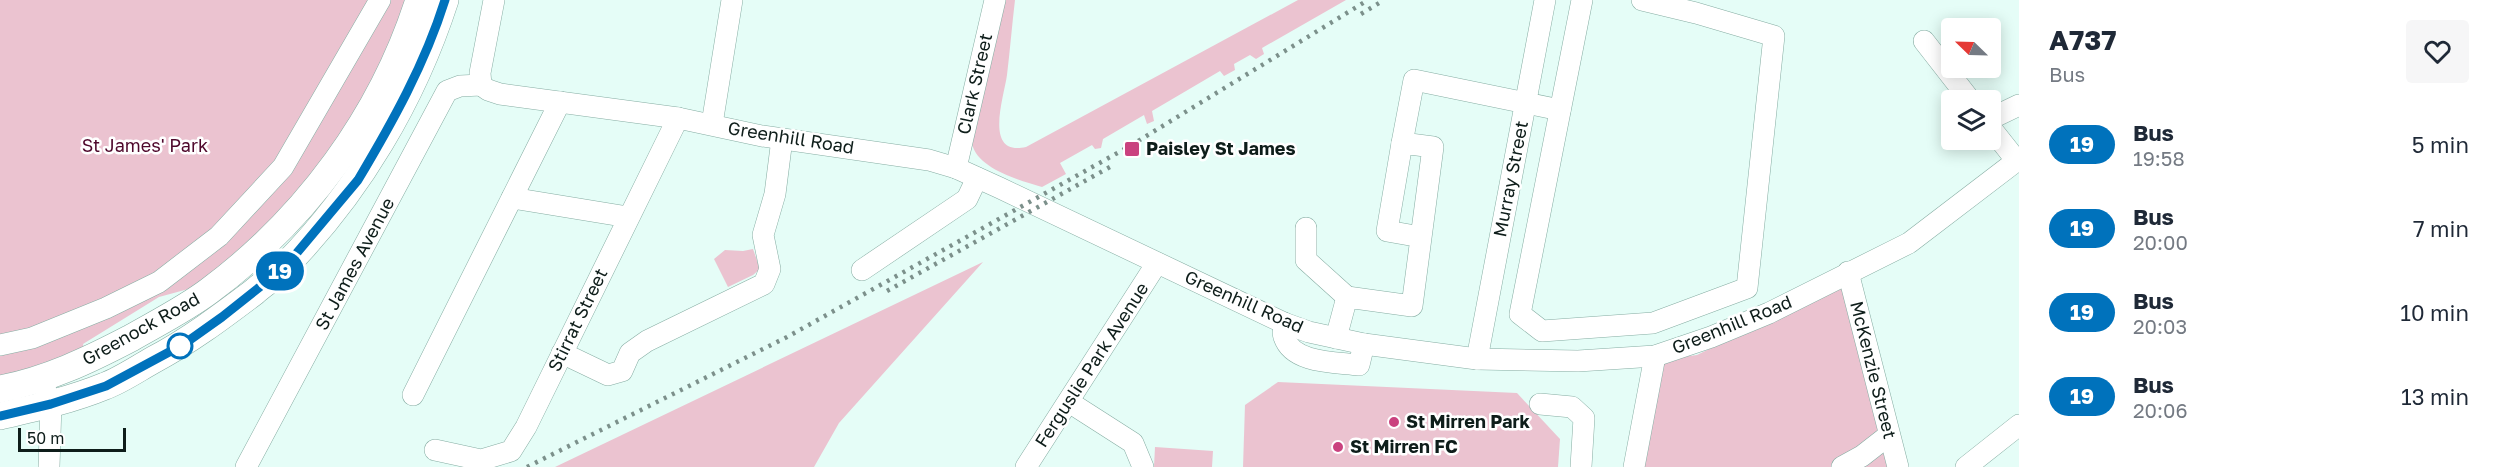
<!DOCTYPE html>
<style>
body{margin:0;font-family:"Golos Text",sans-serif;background:#f6f6f7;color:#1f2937;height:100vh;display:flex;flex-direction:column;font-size:22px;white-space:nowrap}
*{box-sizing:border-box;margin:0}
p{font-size:20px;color:#747a83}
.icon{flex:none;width:33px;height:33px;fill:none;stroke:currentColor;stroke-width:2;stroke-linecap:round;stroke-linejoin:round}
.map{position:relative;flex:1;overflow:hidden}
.sheet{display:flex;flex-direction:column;background:#fff;width:480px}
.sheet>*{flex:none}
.badge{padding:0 12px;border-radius:20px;font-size:21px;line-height:39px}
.needle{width:39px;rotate:293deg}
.controls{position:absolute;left:1941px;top:18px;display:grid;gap:12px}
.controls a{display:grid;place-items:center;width:60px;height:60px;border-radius:6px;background:#fff;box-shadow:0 3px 15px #0003;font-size:30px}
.scale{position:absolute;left:18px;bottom:15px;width:108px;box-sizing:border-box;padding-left:6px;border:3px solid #0e1d1a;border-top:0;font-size:16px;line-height:21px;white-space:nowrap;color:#0e1d1a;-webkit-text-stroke:4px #fff;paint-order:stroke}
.map>.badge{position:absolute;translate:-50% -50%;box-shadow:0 0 0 3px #fff}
.round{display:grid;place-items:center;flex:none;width:63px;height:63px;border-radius:6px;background:#f6f6f7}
.summary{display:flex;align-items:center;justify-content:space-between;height:102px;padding:0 30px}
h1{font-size:28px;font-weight:700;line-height:45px}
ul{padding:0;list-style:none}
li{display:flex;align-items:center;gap:18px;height:84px;padding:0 30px}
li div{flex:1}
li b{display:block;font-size:22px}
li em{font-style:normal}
li .badge{min-width:66px;font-weight:700;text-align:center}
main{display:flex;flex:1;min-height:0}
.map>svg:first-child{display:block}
.green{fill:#ebc3d0}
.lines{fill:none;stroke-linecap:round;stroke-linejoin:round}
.minor-casing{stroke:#86ada3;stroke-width:22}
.major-casing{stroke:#86ada3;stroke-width:28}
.minor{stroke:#fff;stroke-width:21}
.major{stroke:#fff;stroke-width:27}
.rail{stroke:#7c908b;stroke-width:4.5;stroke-dasharray:3 6;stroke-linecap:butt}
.line-casing{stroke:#fff;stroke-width:14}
.line{stroke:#0072bc;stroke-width:9}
.poi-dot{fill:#ca427f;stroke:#fff;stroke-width:2}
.stop-dot{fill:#fff;stroke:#0072bc;stroke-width:3}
.labels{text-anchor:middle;stroke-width:5;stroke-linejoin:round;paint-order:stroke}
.street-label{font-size:18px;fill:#0e1d1a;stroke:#fff}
.park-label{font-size:18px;fill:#4f082c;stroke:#fff}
.poi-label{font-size:18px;font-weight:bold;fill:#0e1d1a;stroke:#fff;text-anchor:start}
</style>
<main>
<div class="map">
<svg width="2019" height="467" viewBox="0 0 2019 467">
<rect width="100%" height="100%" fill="#e5fdf7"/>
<!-- green -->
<g class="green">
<path d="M0 0H410L357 117 275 223 203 285 159 297 83 344 85 353 0 380Z"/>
<path d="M1003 0H1015C1012 25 1010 50 1007 75 1004 97 983 157 1026 147L1298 0H1346L1262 48 1264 54 1256 59 1250 55 1234 64 1235 70 1224 76 1220 71 1152 111 1154 121 1147 124 1144 115 1103 139 1101 148 1095 149 1092 145 1060 163 1066 174 1042 187C1019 180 978 169 972 144Z"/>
<path d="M753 249 760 269 753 275 728 287 714 259 725 250 743 251Z"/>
<path d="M983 262 839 423 814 467H555Z"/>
<path d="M1843 283 1890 467H1639L1659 360 1697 355Z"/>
<path d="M1278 382 1517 393 1560 439 1558 467H1243L1245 405Z"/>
<path d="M1155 447 1213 451 1212 467H1154Z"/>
</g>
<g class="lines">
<defs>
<g id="minor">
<path d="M1582 0 1520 314 1542 331 1653 323 1747 288 1774 36 1696 13 1642 0"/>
<path d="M1924 41 1970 100"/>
<path d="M481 85 488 90 500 94 678 118 762 136 929 160 956 168 1000 188 1284 323 1309 332 1364 344 1477 359 1578 361 1655 356 1711 337 1769 313 1909 243 2019 159"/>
<path d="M481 85 480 73 494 0"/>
<path d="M1990 119 2019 105"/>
<path d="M712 124 732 0"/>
<path d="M1990 127 2016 160"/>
<path d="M1402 143 1414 80 1560 110"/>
<path d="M956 168 995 0"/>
<path d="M512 198 628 217"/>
<path d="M1306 228V260L1347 297"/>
<path d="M862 270 967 199 977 178"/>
<path d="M1848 272 1898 467"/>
<path d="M1284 323C1284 327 1282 334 1284 337 1293 364 1336 362 1359 365L1364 344"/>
<path d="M1336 338 1347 297 1412 306 1433 147 1402 143 1387 231 1421 237"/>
<path d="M0 345 32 338 106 308 159 282 219 236 283 167 380 0"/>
<path d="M562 353 608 375 622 371 630 353 647 341 764 284 770 269 763 235 775 194 782 139"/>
<path d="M1477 359 1545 0"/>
<path d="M46 391 51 404 49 467"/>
<path d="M413 395 560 102"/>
<path d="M1069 402 1133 443 1143 467"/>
<path d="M1540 404 1572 407 1584 418 1581 467"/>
<path d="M435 450 481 460 511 451 526 427 678 118"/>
<path d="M246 467 447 91 460 86 481 85"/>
<path d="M1026 467 1157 263"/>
<path d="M1634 467 1655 356"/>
<path d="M1842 467 1862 456 1889 435"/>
<path d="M1966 467 2019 425"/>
</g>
<g id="major">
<path d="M0 389C47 380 89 360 131 338 157 323 185 309 209 291 306 219 382 116 419 0"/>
<path d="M0 416C35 408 71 400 105 386 121 380 137 369 153 360 189 341 221 317 254 292 264 283 276 276 285 266 358 192 413 99 445 0"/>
</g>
</defs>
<!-- minor casing -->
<use href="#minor" class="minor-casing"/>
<!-- major casing -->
<use href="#major" class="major-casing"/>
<!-- minor -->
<use href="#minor" class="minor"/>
<!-- major -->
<use href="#major" class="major"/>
<!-- rail -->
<g class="rail">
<path d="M1361 14 1384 0"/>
<path d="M887 291 1110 167"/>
<path d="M527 467 787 337 1130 146 1368 0"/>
</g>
</g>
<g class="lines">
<defs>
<path id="line" d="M0 416 51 404 106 386 184 344 222 317 285 267 358 180C392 123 425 64 445 0"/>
</defs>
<!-- line casing -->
<use href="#line" class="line-casing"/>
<!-- line -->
<use href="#line" class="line"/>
</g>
<!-- markers -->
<g class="poi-dot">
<rect x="1124" y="141" width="16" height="16" rx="3"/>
<circle cx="1394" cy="422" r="6"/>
<circle cx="1338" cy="447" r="6"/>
</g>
<circle class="stop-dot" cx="180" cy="346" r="12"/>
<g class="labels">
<!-- street labels -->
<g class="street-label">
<text transform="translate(975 84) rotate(-77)" y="6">Clark Street</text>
<text transform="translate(791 138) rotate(9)" y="6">Greenhill Road</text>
<text transform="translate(1511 179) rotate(-79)" y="6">Murray Street</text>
<text transform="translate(355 264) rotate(-62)" y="6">St James Avenue</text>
<text transform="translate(1244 302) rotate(24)" y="6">Greenhill Road</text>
<text transform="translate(578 320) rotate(-64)" y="6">Stirrat Street</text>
<text transform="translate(1732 325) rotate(-22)" y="6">Greenhill Road</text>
<text transform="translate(141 329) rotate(-29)" y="6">Greenock Road</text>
<text transform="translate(1092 365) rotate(-57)" y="6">Ferguslie Park Avenue</text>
<text transform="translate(1873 370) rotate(76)" y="6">McKenzie Street</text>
</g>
<!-- park labels -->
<g class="park-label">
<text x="145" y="152">St James' Park</text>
</g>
<!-- poi labels -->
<g class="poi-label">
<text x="1146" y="155">Paisley St James</text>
<text x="1406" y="428">St Mirren Park</text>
<text x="1350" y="453">St Mirren FC</text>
</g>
</g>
</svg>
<div class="controls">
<a><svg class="needle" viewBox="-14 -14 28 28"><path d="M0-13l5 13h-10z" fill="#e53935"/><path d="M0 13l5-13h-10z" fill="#747a83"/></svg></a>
<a><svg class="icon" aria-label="layers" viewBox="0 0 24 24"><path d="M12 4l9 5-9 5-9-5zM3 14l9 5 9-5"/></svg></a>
</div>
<div class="scale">50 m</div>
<b class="badge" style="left:280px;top:271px;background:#0072bc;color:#fff">19</b>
</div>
<section class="sheet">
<div class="summary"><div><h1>A737</h1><p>Bus</p></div><a class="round"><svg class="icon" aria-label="heart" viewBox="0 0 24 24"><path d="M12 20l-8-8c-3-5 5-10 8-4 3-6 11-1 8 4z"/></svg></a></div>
<ul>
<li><span class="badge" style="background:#0072bc;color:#fff">19</span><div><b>Bus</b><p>19:58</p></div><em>5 min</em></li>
<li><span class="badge" style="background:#0072bc;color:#fff">19</span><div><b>Bus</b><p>20:00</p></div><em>7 min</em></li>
<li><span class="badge" style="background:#0072bc;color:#fff">19</span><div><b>Bus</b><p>20:03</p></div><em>10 min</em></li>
<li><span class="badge" style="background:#0072bc;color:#fff">19</span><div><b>Bus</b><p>20:06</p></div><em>13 min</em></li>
</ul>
</section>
</main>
